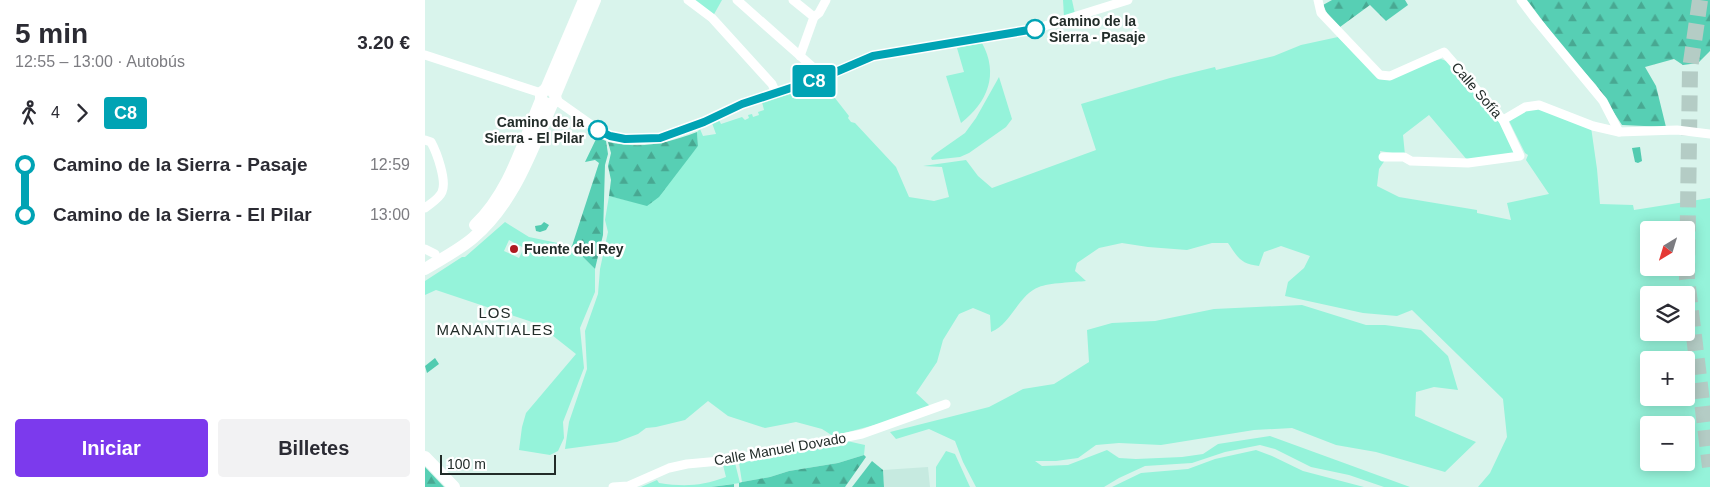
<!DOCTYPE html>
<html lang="es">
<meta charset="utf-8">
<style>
body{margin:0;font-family:Helvetica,sans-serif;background:#f2f2f3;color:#2b2b33;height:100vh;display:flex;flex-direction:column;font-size:19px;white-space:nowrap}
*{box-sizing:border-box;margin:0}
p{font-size:16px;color:#7c7c81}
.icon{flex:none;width:28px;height:28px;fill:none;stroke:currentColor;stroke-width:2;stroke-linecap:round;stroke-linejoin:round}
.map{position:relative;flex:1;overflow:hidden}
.drawer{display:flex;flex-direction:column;background:#fff;width:425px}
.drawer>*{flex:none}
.badge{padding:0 10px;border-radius:4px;font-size:18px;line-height:32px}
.needle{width:32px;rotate:218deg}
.controls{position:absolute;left:1215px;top:221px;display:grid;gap:10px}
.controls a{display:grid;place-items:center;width:55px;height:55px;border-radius:5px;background:#fff;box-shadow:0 2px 12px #0003;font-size:25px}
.scale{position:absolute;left:15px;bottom:12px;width:116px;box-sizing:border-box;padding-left:5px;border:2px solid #222c29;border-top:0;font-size:14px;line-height:18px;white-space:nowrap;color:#222c29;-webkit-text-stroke:4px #fff;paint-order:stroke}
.map>.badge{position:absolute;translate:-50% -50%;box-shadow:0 0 0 2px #fff}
.legs{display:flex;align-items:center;gap:8px;height:55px;padding:0 15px;font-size:16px}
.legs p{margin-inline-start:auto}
.headline{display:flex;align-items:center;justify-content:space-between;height:85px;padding:0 15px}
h1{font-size:28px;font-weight:700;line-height:38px}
.cta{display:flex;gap:10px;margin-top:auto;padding:10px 15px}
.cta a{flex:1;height:58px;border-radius:5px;background:#7c3aed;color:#fff;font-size:20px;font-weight:700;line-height:58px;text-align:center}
.cta a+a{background:#f2f2f3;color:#2b2b33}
ul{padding:0 15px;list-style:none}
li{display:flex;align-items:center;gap:18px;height:50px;font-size:19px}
li i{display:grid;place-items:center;width:8px;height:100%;margin:0 6px;background:currentColor}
li i::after{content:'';width:12px;height:12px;margin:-6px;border:4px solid;border-radius:50%;background:#fff}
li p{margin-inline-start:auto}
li:first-child i{background:linear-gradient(#0000 50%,currentColor 0)}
li:last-child i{background:linear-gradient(currentColor 50%,#0000 0)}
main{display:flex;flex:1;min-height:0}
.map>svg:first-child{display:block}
.built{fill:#c6eae0}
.grass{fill:#95f3da;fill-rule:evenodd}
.forest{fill:url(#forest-firs)}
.water{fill:#52cbb0}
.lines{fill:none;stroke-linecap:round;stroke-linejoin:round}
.highway-tunnel{stroke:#b4ccc5;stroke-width:16;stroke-dasharray:16 8;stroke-linecap:butt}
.street{stroke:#fff;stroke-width:9}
.secondary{stroke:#fff;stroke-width:12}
.line-1-casing{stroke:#fff;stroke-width:11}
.line-1{stroke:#00a3b4;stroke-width:8}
.stop-1-dot{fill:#fff;stroke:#00a3b4;stroke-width:2.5}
.poi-dot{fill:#ae1b21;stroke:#fff;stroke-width:2}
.labels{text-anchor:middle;stroke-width:5;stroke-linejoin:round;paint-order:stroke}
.stop-label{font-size:14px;font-weight:bold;fill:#222c29;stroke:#fff;text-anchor:start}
.street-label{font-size:14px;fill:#222c29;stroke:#fff}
.poi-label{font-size:14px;font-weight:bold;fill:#222c29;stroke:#fff;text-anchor:start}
.neighbourhood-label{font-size:15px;letter-spacing:1px;fill:#222c29;stroke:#fff}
</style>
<main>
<section class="drawer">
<div class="headline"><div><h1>5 min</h1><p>12:55 – 13:00 · Autobús</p></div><b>3.20 €</b></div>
<div class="legs"><svg class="icon" aria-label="walk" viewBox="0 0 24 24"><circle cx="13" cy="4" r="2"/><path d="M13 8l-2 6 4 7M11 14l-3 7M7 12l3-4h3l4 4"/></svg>4<svg class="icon" aria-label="forward" viewBox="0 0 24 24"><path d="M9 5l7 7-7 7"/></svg><b class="badge" style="background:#00a3b4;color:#fff">C8</b></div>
<ul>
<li><i style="color:#00a3b4"></i><b>Camino de la Sierra - Pasaje</b><p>12:59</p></li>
<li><i style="color:#00a3b4"></i><b>Camino de la Sierra - El Pilar</b><p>13:00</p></li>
</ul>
<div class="cta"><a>Iniciar</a><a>Billetes</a></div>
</section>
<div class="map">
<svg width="1285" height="487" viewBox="0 0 1285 487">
<defs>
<pattern id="forest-firs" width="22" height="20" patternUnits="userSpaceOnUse" patternTransform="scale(1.25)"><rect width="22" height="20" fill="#57cfb4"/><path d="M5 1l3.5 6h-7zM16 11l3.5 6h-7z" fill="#48a892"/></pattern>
</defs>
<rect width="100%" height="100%" fill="#d9f4ec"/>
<!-- built -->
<path class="built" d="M503 467 505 487H459L458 470Z"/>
<!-- grass -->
<g class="grass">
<path d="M267 0H297L288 16Z"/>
<path d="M638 0H647L650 14 639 17Z"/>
<path d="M913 37 952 76 1016 59 1024 62 1072 117 1090 153 1043 161 1004 115 978 135 980 155 955 151 956 159 960 160 954 169 952 186 974 197 1052 210V213L1086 220 1082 203 1124 194 1101 160 1103 155 1100 153 1083 119 1099 111 1111 107 1166 127 1172 169 1175 204 1208 205 1209 210 1285 198V487H1053L1065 473 1082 437 1078 399 987 310 972 316 938 313 860 296 863 282 879 268 885 256 856 246 839 252 834 266C816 264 813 258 803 243H787L762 250 723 247 697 243 674 248 652 263 650 271 661 281C650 282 623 283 614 287 594 294 586 324 566 332L565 315 548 308 534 314 518 340 512 362 491 393 505 406 457 423 408 436 397 429 371 422 340 428 303 416 283 401 260 420 231 427 221 428 213 434 192 442 140 449 144 422 162 369 160 331 173 294 175 269 183 232 180 220 184 196 222 205 273 146 272 132 275 129 278 136 291 134 287 123 294 120 296 124 317 117 320 120 324 118 323 115 327 114 328 117 334 115 333 112 339 110 337 102 399 84 424 116 423 118 426 122 430 123 471 167 484 197 509 201 524 197 517 167 498 166 541 160 553 176 567 188 671 150 656 104 745 78 790 67 791 70 849 56 876 45ZM1224 230H1261V268H1224ZM1224 295H1261V332H1224ZM1224 360H1261V398H1224ZM1224 425H1261V462H1224Z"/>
<path d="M557 43C574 74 563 102 536 123L521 76 539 72 532 48Z"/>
<path d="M574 77 587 119 581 127 544 153 535 157 507 160 506 158 510 154 540 133 551 118Z"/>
<path d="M80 222 104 237 147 246 170 269V292L155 328 159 368 138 422 139 438 133 451 125 455 94 450 97 427 101 413 151 354 113 324 11 290 0 295V281L37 257H40ZM84 240 99 248 94 258 79 251Z"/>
<path d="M877 305 941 325H960L996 330 1023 356 1033 390 1009 387 991 392 990 416 1051 442 1020 472 951 452 911 445 867 428 829 430 736 445 694 443 671 445 653 458 631 461H610L617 466 643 465 682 450 694 458 711 459 757 457 778 454 793 444 845 436 985 487H959L924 475 886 467 850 449 835 445 800 452 767 463 720 466 694 478 679 487H551L538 462 530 441 504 429 471 439 465 432 564 407 598 389 629 384 664 362 662 330 687 323 730 321 789 309Z"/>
<path d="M422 441 440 445 439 455 413 463 364 471 345 477 317 482 314 463Z"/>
<path d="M831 450 847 456 878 471 939 487H687L716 473 763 469 790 459Z"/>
<path d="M521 451 530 454 545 487H511V467Z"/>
<path d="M310 463 315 483 286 487H216L232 480 234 483C260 487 276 486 301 477L298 465Z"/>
</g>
<!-- forest -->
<g class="forest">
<path d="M907 0H980L983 5 961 21 945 5 915 27 903 15 898 5Z"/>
<path d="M1102 0H1285V51L1273 63 1258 65 1249 59 1220 67 1231 86 1241 127 1197 125 1171 85 1138 48Z"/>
<path d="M272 132 273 146 234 197 222 206 184 196 186 180 183 166 186 153 183 142C217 149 240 144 272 132Z"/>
<path d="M172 137 181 141 183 154 180 165 178 235 170 269 147 246 174 163 170 160 160 162Z"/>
<path d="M439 455 441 457 420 487H286L309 484V487H314V483L317 482 345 477 364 471 413 463Z"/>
<path d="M447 461 458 470 459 487H427Z"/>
<path d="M0 467 19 487H0Z"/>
</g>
<!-- water -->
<g class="water">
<path d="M1215 147 1217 161 1213 163 1210 162 1207 148Z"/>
<path d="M119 222 124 225 121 230 115 232 111 231 110 226 116 225Z"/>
<path d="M10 358 14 364 2 373 0 366Z"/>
</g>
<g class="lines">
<!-- highway-tunnel -->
<path class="highway-tunnel" d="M1275 0 1265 69 1262 279 1285 467"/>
<!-- street -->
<g class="street">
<path d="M263 0 287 18 347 84 351 93"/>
<path d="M312 0 399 77"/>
<path d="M368 0 389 17"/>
<path d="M893 0 896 13 955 75 965 76 1019 52 1078 120 1095 156 1043 163 986 161 979 157H958"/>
<path d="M1096 0 1111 20 1178 101 1194 132"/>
<path d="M0 55 116 93"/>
<path d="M375 56 389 17 394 13 401 0"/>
<path d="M131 100 172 129 185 136 199 139 235 138 279 122 317 104 399 77 448 56 610 29 703 0"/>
<path d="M1078 120 1100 107 1114 105 1168 126 1194 132 1252 130 1285 134"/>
<path d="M0 140 6 142C12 153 22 181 17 192 14 199 6 203 0 208"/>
<path d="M0 249 10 254"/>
<path d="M188 487 203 486 244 468 262 464 306 460 437 434 521 404"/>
</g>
<!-- secondary -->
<g class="secondary">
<path d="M121 89 159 0"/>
<path d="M131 93 170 0"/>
<path d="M50 225C85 192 98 142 116 100"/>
<path d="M0 269C16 259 34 250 48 238 89 203 106 152 127 104L131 100 129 91 121 89 116 93V100L121 104H127"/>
<path d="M0 457 29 487"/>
</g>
</g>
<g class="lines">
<defs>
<path id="line-1" d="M173 130 185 136 200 139 235 138 279 122 317 104 399 77 448 56 610 29"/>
</defs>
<!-- line-1 casing -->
<use href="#line-1" class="line-1-casing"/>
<!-- line-1 -->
<use href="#line-1" class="line-1"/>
</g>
<!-- markers -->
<g class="stop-1-dot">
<circle cx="610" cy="29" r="9"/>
<circle cx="173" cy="130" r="9"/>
</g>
<circle class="poi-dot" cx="89" cy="249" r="5"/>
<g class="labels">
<!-- stop labels -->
<g class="stop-label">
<text x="624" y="26">Camino de la<tspan x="624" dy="16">Sierra - Pasaje</tspan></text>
<text x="159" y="127" text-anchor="end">Camino de la<tspan x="159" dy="16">Sierra - El Pilar</tspan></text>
</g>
<!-- street labels -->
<g class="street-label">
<text transform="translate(1052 90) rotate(49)" y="5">Calle Sofía</text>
<text transform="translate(355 449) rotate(-10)" y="5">Calle Manuel Dovado</text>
</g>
<!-- poi labels -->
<g class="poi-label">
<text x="99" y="254">Fuente del Rey</text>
</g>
<!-- neighbourhood labels -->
<g class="neighbourhood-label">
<text x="70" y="318">LOS<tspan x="70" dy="17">MANANTIALES</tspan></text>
</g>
</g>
</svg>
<div class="controls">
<a><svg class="needle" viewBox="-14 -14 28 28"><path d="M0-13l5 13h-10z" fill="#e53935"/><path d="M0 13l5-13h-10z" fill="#7c7c81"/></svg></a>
<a><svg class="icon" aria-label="layers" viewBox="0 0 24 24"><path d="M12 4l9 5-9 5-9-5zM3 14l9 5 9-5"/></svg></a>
<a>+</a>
<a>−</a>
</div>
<div class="scale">100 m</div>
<b class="badge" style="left:389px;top:81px;background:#00a3b4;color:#fff">C8</b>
</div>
</main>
